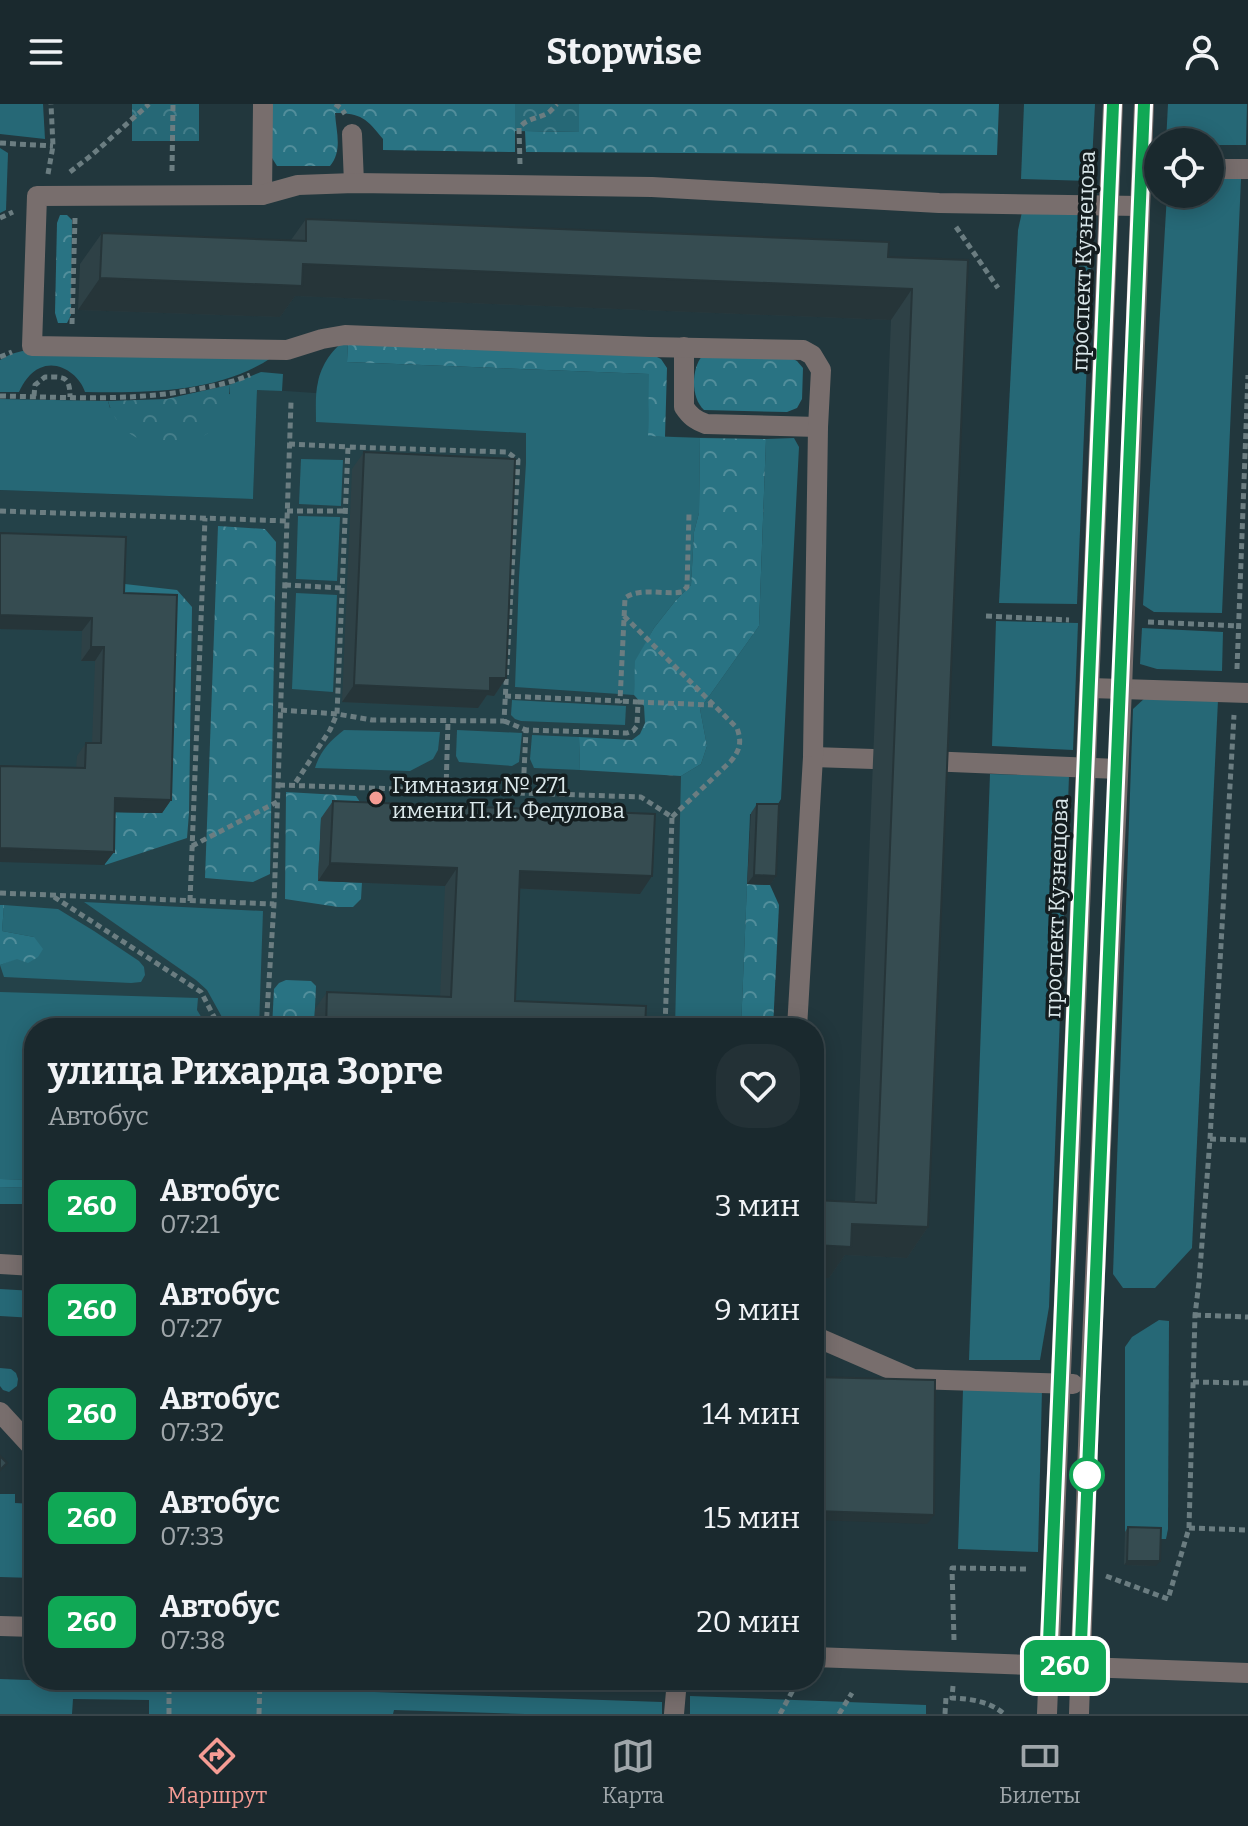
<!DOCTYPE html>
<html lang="ru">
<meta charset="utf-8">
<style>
body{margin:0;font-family:Bitter,serif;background:#233136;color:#f1f3f6;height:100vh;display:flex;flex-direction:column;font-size:30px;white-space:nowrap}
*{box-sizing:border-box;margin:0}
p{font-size:26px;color:#9fa6aa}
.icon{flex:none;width:44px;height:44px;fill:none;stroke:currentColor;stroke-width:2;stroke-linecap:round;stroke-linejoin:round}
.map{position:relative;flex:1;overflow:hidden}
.sheet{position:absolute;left:24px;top:914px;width:800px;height:672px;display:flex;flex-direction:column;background:#1a292e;border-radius:32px;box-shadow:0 4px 20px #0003,0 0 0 2px #38454a}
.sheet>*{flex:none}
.badge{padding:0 16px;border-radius:12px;font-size:28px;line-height:52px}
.controls{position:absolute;left:1144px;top:24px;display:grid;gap:16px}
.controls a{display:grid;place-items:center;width:80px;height:80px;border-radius:50%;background:#1a292e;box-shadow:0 4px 20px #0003,0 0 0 2px #38454a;font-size:40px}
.map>.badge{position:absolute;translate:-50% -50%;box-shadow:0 0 0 4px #fff}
.round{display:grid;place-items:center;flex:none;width:84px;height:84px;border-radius:32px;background:#233136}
.head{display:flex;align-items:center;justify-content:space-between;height:136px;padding:0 24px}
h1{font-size:38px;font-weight:700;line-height:60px}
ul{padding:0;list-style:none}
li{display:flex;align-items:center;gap:24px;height:104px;padding:0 24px}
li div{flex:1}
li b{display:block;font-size:30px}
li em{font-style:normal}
li .badge{min-width:88px;font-weight:700;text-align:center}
header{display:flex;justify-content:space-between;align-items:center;height:104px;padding:0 24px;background:#1a292e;font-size:36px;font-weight:700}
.tab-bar{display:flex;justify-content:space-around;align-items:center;height:112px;border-top:2px solid #38454a;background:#1a292e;font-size:22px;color:#9fa6aa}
.tab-bar a{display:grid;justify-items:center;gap:4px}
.tab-bar .active{color:#f59c94}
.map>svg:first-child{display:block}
.built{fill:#244249}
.grass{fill:#266876}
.forest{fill:url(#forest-crowns)}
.park{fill:url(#park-crowns)}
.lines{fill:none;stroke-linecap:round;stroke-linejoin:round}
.path{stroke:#6b7d81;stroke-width:5;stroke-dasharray:6 4;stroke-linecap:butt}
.minor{stroke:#786e6d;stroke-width:20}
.wall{fill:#2e4146}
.shaded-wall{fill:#263539}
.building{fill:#364c51;stroke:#263539;stroke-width:2}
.line-casing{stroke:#fff;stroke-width:18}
.line{stroke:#10a855;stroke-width:12}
.poi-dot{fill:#f59c94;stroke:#141d1f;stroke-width:3}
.stop-dot{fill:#fff;stroke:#10a855;stroke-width:4}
.labels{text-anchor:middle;stroke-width:7;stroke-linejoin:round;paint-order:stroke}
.street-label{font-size:22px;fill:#dbe8eb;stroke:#141d1f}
.poi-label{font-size:22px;fill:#dbe8eb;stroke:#141d1f;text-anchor:start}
</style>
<header><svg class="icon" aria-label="menu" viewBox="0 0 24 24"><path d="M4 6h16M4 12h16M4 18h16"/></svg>Stopwise<svg class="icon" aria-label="person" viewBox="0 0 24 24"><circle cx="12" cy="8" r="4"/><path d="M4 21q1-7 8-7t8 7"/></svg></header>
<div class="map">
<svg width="1248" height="1610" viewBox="0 0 1248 1610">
<defs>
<pattern id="forest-crowns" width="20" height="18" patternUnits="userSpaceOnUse" patternTransform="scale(2)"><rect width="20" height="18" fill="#297383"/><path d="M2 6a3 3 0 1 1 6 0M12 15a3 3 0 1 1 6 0" fill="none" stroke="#528e9b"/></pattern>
<pattern id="park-crowns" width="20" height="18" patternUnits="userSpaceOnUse" patternTransform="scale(2)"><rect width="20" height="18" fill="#266876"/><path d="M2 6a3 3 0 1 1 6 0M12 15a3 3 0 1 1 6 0" fill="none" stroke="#457e8a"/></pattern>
</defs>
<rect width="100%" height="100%" fill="#22373d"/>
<!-- built -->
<path class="built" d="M257 285 344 291 648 332 766 335 741 924H34V1084L0 1083V386L253 395Z"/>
<!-- grass -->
<g class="grass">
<path d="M0 0H43L45 35 0 30Z"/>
<path d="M1024 0H1095L1091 77 1021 75Z"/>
<path d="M1168 0H1247L1246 41H1210V38H1166Z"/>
<path d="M0 44 8 49 6 106 0 109Z"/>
<path d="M1210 75H1241L1222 509 1154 508 1143 501 1167 90H1210Z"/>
<path d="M1022 108 1093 109 1077 500 999 499 1018 126Z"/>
<path d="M348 236 347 258 650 270 648 332 700 334 699 409 694 428 691 481 676 496 654 524 636 557 634 591 515 583 519 473 526 359V329L316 318C316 305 315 290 318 278 321 262 333 242 348 236Z"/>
<path d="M30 245 271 254C218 289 147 289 85 288 80 271 58 255 40 264 30 268 23 279 19 288H0V256L11 250Z"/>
<path d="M261 268 283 270 282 287 257 286 253 395 0 386V295L108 297 110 304 230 290 229 281Z"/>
<path d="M794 334 799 343 781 695 772 710H750L741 924H675L681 672 701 660 707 642 700 605 759 522 766 335Z"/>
<path d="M301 355 343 356 341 402 299 400Z"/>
<path d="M298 412 340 413 337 477 296 475Z"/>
<path d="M296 489 337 491 333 588 292 585Z"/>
<path d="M996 517 1078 519 1073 646 992 642Z"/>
<path d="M1142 524 1223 528 1222 567 1157 565 1140 560Z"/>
<path d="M1146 593 1218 596 1192 1144 1155 1184H1123L1113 1170 1133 605Z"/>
<path d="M512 596 626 602 625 621 521 617 515 615 511 611Z"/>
<path d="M344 626 440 628 438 646 433 655 410 667 315 664C320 647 330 637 344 626Z"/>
<path d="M457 626 522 629 519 658 512 662 459 658 456 652Z"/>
<path d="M532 631 579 633 580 666 534 664 530 655Z"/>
<path d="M990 670 1069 672 1049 1203 1040 1256H969Z"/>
<path d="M84 798 263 807 259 924H228L207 886 196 876Z"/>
<path d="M4 801 58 805 94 827 139 857 144 863 145 871 141 878 131 879 4 873 0 861 17 854 34 833 2 827Z"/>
<path d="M0 888 198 894 197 906 208 924H34V1076L0 1075Z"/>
<path d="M0 1083 34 1084V1100H0Z"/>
<path d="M0 1185 34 1187V1214L0 1212Z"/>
<path d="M1159 1216 1169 1217 1168 1425 1166 1435H1157L1125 1428V1243L1132 1233Z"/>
<path d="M0 1264 11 1265 16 1269 18 1275 17 1282 9 1288 3 1286 0 1282Z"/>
<path d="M963 1285 1042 1286 1038 1448 958 1445Z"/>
<path d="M0 1390H15V1399L34 1400V1474L0 1473Z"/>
<path d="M0 1575 662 1598V1610H525L394 1606 393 1610H149V1596L73 1595 72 1610H0Z"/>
<path d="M690 1592 926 1601V1610H690Z"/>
</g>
<!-- forest -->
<g class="forest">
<path d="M271 0H515V48L383 46V35C367 15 361 9 335 9 336 28 343 46 330 62H277L272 54Z"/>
<path d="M579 0H999L997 51 526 48 525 27 579 28Z"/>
<path d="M60 111H67L72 116 71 211 67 219H58L55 209 57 119Z"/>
<path d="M348 236 651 250 661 255 667 264 665 333 648 332 649 270 347 258Z"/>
<path d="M702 252 791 254 797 257 803 264 802 295 797 304 787 308 704 306C691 294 691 266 702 252Z"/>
<path d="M700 334 766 335 759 522 700 605 707 642 701 660 681 672 580 666 579 633 632 636 640 630 645 619 644 602 634 591 635 557 654 524 676 496 691 481 694 428 699 409Z"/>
<path d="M218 422 265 425 276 438 270 770 253 778 205 774Z"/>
<path d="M116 479 177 486 192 503 189 709 187 734 105 761 106 708 161 709 115 503Z"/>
<path d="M286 688 356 692 372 716 321 714 318 776 362 778 361 795 353 803H338L285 795Z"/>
<path d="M747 780 770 781 779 801 773 924H741Z"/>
<path d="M0 801H4L2 827 34 833 43 845 38 853 28 859 17 855 0 861Z"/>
<path d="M286 876 311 877 316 882 314 924H272L274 885 279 879Z"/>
<path d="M0 1075 34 1076V1084L0 1083Z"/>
</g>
<!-- park -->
<g class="park">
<rect x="132" y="0" width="67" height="37"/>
<path d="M515 0H579V28L515 27Z"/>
<path d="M229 281C236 350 127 366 108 297L166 295Z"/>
</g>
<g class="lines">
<!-- path -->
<g class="path">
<path d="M335 0 341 4 345 10"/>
<path d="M0 39 53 42"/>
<path d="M520 60 519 24C527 14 537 15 548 9 551 7 554 3 557 0"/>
<path d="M172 67 173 0"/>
<path d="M70 68 93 50 149 0"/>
<path d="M48 70 53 42 51 0"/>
<path d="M0 114 13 108"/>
<path d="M956 123 998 184"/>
<path d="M72 220 75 114"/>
<path d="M0 253 12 248"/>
<path d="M0 292C65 293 132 298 197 285 215 282 233 278 250 271"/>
<path d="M34 292 35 281 45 273C63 273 70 271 70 293"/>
<path d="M289 340 348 343 337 610 372 616 504 617 518 356 507 348 348 343"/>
<path d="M0 407 287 417"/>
<path d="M287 407H346"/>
<path d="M285 481 342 484"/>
<path d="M624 512 737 624C742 638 740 646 731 657L672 713"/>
<path d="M986 512 1069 516"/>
<path d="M1148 518 1240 522"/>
<path d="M1237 565 1248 271"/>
<path d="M505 592 620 597 625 494C640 483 664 491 682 488L687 483 689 410"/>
<path d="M638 598 713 601"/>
<path d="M281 606 337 610 330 626 294 681"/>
<path d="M504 617 526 626"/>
<path d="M279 681 641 693 672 713 665 924"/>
<path d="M446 686 448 617"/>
<path d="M523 689 526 626 627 629 633 627 637 622 638 598 620 597"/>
<path d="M192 742 277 698"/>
<path d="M0 789 274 800"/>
<path d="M54 793 201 888 220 924"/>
<path d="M190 797 205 414"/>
<path d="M266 924 274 800 291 298"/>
<path d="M1210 1035 1248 1036"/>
<path d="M1195 1211 1248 1213"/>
<path d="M1193 1278 1248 1279"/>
<path d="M1189 1424 1248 1426"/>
<path d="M1106 1472 1168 1495 1189 1424 1195 1211 1199 1178 1210 1035 1234 611"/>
<path d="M954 1536 952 1464 1029 1465"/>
<path d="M953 1582 952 1594C971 1595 989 1597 1004 1610"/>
<path d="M169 1610V1576"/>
<path d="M259 1610 260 1576"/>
<path d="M780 1610 793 1586"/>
<path d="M839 1610 852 1589"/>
<path d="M945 1610 946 1593"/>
</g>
<!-- minor -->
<g class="minor">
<path d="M352 30 354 79"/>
<path d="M1210 65H1248"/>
<path d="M262 91 263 0"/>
<path d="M684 243V303C690 312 695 316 706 320L818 323"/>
<path d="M1090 584 1248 589"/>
<path d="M813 653 873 655"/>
<path d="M927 657 1118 665"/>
<path d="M797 924 813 653 818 323 821 266 812 251 803 246 649 243 345 231 322 235 287 246 32 242 37 92 262 91 298 81 354 79 652 83 939 99 1140 102"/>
<path d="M0 1160 34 1162"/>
<path d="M814 1232 913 1275 1073 1280"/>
<path d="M0 1308 34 1345"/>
<path d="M0 1522 34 1523"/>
<path d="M814 1553 1248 1569"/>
<path d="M674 1610 677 1576"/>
<path d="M1047 1610 1113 0"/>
<path d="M1079 1610 1090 1281 1122 585 1144 0"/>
</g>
</g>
<!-- wall -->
<g class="wall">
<path d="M306 115 888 153 968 156 928 1123 907 1154 845 1151 829 1174H814V1096L855 1098 891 216 295 192 280 213 78 206 80 160 102 129 291 136Z"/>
<path d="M364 348 506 574 494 592 487 591 478 604 342 598 352 365Z"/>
<path d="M0 429 124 489 171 696 162 709 115 708 114 748 104 761 76 664 77 652 86 639H92L95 557H81L82 527 0 525Z"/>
<path d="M333 697 640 790 520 785 515 897 645 924H314L315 905 327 888 440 892 445 782 318 777 321 714Z"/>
<path d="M757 700 776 772 770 781 747 780 751 709Z"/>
<path d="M1128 1423 1156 1462 1124 1461 1125 1428Z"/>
</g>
<!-- shaded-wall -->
<g class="shaded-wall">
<path d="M303 160 912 185 891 216 295 192 280 213 78 206 100 174Z"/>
<path d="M0 511 92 514 82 527 0 525Z"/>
<path d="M91 543H104L95 557H81Z"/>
<path d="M490 574H506L494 592 487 591 478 604 342 598 354 581Z"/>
<path d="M115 694 171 696 162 709 106 708Z"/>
<path d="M0 744 114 748 104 761 0 758Z"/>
<path d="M330 759 457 764 445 782 318 777Z"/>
<path d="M520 767 652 772 640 790 508 784Z"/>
<path d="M754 771 776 772 770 781 747 780Z"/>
<path d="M852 1120 928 1123 907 1154 845 1151 829 1174H814V1141Z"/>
<path d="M814 1407 934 1411 927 1420 814 1416Z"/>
<path d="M1127 1457H1160L1156 1462 1124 1461Z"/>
</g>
<!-- building -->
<g class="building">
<path d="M306 115 889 138 888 153 968 156 928 1123 852 1120 851 1143 814 1141V1096L876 1099 912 185 303 160 302 182 100 174 102 129 306 137Z"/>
<path d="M364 348 515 355 506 574H490V587L354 581Z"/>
<path d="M0 429 126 433 124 489 177 491 171 696 115 694 114 748 0 744V662L85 664 86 639H101L104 543H91L92 514 0 511Z"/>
<path d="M333 697 655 710 652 772 520 767 515 897 646 902 645 924H326L327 888 451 893 457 764 330 759Z"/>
<path d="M757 700H779L776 772 754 771Z"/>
<path d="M814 1273 935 1276 934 1411 814 1407Z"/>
<path d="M0 1352 7 1359 0 1366Z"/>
<path d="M1128 1423 1161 1424 1160 1457H1127Z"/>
</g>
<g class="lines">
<defs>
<path id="line" d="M1113 0 1048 1562 1080 1563C1097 1042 1126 521 1144 0"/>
</defs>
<!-- line casing -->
<use href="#line" class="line-casing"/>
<!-- line -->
<use href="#line" class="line"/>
</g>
<!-- markers -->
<circle class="poi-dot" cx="376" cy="694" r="8"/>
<circle class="stop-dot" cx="1087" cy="1371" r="16"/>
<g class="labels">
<!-- street labels -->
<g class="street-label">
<text transform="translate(1083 157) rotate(-88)" y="8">проспект Кузнецова</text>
<text transform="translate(1056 804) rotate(-88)" y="8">проспект Кузнецова</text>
</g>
<!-- poi labels -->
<g class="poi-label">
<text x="392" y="689">Гимназия № 271<tspan x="392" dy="25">имени П. И. Федулова</tspan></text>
</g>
</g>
</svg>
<div class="controls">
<a><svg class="icon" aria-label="locate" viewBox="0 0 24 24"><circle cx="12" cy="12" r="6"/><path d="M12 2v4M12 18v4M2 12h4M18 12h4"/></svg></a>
</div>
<b class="badge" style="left:1065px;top:1562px;background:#10a855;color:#fff">260</b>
<section class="sheet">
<div class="head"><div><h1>улица Рихарда Зорге</h1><p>Автобус</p></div><a class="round"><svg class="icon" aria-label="heart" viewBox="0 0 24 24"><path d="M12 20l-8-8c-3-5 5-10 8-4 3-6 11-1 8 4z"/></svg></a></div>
<ul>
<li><span class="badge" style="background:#10a855;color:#fff">260</span><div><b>Автобус</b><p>07:21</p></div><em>3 мин</em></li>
<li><span class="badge" style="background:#10a855;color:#fff">260</span><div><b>Автобус</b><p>07:27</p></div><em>9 мин</em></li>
<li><span class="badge" style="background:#10a855;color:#fff">260</span><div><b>Автобус</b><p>07:32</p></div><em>14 мин</em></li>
<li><span class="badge" style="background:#10a855;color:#fff">260</span><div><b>Автобус</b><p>07:33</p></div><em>15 мин</em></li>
<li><span class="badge" style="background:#10a855;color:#fff">260</span><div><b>Автобус</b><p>07:38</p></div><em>20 мин</em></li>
</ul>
</section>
</div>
<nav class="tab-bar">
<a class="active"><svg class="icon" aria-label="directions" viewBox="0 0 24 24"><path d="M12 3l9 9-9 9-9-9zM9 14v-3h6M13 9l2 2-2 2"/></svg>Маршрут</a>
<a><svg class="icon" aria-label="map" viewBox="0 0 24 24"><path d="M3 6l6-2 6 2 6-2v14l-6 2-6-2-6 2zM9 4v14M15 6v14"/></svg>Карта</a>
<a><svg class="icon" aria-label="tickets" viewBox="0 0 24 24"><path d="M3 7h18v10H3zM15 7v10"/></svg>Билеты</a>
</nav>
